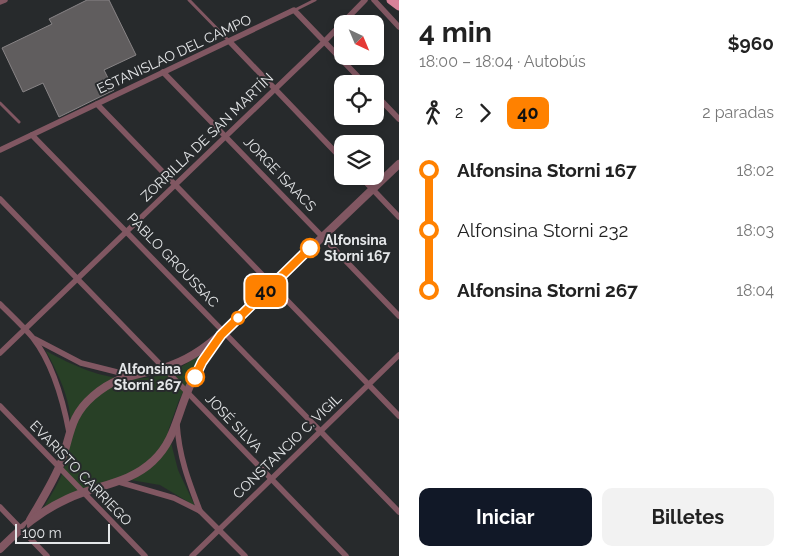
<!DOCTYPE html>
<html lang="es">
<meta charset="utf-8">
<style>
body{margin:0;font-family:Raleway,sans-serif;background:#f2f2f2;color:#222;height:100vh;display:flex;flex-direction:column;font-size:19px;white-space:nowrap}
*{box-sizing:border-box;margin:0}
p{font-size:16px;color:#767676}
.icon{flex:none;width:28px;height:28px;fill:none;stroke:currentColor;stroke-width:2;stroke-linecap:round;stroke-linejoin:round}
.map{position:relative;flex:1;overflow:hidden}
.drawer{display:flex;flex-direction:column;background:#fff;width:395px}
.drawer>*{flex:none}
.badge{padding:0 10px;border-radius:8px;font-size:18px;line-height:32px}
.needle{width:32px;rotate:136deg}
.tools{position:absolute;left:334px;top:15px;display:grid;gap:10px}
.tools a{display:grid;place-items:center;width:50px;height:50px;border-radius:10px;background:#fff;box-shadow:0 2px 8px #0003;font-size:25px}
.scale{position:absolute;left:15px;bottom:12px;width:95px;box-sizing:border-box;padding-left:5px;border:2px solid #e4e6e8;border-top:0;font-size:14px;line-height:18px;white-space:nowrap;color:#e4e6e8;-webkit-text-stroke:4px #272a2c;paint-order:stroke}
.map>.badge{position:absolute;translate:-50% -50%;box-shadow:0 0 0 2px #fff}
.legs{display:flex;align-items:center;gap:8px;height:55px;padding:0 20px;font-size:16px}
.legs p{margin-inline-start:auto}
.summary{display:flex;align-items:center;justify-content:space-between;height:85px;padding:0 20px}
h1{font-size:28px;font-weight:700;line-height:38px}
.button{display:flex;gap:10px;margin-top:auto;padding:10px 20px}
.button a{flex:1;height:58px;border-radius:10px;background:#111827;color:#fff;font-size:20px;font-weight:700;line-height:58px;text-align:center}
.button a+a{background:#f2f2f2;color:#222}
ul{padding:0 20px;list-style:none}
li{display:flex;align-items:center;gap:18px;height:60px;font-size:19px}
li i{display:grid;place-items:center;width:8px;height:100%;margin:0 6px;background:currentColor}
li i::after{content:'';width:12px;height:12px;margin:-6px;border:4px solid;border-radius:50%;background:#fff}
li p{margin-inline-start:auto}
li:first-child i{background:linear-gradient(#0000 50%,currentColor 0)}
li:last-child i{background:linear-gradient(currentColor 50%,#0000 0)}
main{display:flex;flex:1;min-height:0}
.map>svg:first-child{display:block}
.green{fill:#284026}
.building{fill:#605d5e;stroke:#888486}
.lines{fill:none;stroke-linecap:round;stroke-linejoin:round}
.service{stroke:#815762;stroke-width:3}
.minor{stroke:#815762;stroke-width:5.5}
.tertiary{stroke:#815762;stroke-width:8}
.primary{stroke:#d88299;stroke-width:9}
.line-1-casing{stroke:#fff;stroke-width:11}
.line-1{stroke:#ff8100;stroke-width:8}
.stop-1-dot{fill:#fff;stroke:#ff8100;stroke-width:2.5}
.labels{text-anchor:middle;stroke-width:4;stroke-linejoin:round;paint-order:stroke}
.street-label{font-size:14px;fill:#e4e6e8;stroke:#272a2c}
.stop-label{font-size:14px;font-weight:bold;fill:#e4e6e8;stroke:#272a2c;text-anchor:start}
</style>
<main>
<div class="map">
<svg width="399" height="556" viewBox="0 0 399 556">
<rect width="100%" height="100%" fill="#272a2c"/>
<!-- green -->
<path class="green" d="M206 350 179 400 168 431 178 470 195 506 160 485 119 478 81 489 43 509C50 496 60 482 64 468 79 421 68 392 46 351 80 369 112 384 152 377 158 376 165 375 170 373 183 367 195 357 206 350Z"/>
<!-- building -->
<path class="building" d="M87 0H109L136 55 104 70 114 90 59 117 43 83 23 92 2 48 52 24 49 19Z"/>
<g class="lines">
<!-- service -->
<g class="service">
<path d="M189 0 230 42"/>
<path d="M295 10 315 0"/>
<path d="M0 103 19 122"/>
</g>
<!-- minor -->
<g class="minor">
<path d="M374 0 399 27"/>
<path d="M0 2 5 0"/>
<path d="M230 42 342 159"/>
<path d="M163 72 399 316"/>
<path d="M375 94 399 119"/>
<path d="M97 104 399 416"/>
<path d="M32 135 399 512"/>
<path d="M0 150 294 10 365 84"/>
<path d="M360 176 399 217"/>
<path d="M0 199 346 556"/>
<path d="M0 304C11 315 23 326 33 338 53 364 63 400 69 432"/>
<path d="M35 339 81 363 129 375"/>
<path d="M0 353 324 42 365 0"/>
<path d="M0 406 145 556"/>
<path d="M177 424C179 456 188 480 200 511"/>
<path d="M119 482 174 498 200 511 245 556"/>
<path d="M0 507 47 556"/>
<path d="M192 556 399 355"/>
</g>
<!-- tertiary -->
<g class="tertiary">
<path d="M30 520C41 501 54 481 62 460 71 433 70 416 93 396 117 375 135 376 163 368 187 361 206 348 224 331L399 164"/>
<path d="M0 549C22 527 39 512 67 499 96 485 129 484 153 461 173 443 177 417 187 393 194 374 206 357 217 340"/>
</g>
<!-- primary -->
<path class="primary" d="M391 0 399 6"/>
</g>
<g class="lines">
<defs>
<path id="line-1" d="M195 377 202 362 221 335 310 248"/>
</defs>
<!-- line-1 casing -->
<use href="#line-1" class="line-1-casing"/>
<!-- line-1 -->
<use href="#line-1" class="line-1"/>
</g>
<!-- markers -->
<g class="stop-1-dot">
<circle cx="310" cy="248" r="9"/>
<circle cx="238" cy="318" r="6"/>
<circle cx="195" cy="377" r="9"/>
</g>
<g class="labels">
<!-- street labels -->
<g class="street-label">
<text transform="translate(174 54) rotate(-25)" y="5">ESTANISLAO DEL CAMPO</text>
<text transform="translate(207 137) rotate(-44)" y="5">ZORRILLA DE SAN MARTÍN</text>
<text transform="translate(280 174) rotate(46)" y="5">JORGE ISAACS</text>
<text transform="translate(173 260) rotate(46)" y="5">PABLO GROUSSAC</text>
<text transform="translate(234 423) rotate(46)" y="5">JOSÉ SILVA</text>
<text transform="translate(287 446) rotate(-44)" y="5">CONSTANCIO C. VIGIL</text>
<text transform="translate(81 473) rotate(46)" y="5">EVARISTO CARRIEGO</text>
</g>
<!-- stop labels -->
<g class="stop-label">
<text x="324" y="245">Alfonsina<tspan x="324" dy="16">Storni 167</tspan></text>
<text x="181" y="374" text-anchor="end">Alfonsina<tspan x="181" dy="16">Storni 267</tspan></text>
</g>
</g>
</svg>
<div class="tools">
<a><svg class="needle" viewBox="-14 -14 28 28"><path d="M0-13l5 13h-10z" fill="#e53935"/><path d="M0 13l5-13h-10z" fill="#767676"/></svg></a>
<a><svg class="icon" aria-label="locate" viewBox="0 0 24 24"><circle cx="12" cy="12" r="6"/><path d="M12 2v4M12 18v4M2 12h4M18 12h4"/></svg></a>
<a><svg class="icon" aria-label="layers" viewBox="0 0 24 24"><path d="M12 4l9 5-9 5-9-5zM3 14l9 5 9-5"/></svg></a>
</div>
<div class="scale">100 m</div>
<b class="badge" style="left:266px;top:291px;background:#ff8100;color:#111">40</b>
</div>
<section class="drawer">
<div class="summary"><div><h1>4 min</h1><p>18:00 – 18:04 · Autobús</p></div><b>$960</b></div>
<div class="legs"><svg class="icon" aria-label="walk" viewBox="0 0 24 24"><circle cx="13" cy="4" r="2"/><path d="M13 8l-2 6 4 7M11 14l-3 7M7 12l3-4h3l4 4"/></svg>2<svg class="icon" aria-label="forward" viewBox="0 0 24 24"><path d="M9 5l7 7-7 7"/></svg><b class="badge" style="background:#ff8100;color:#111">40</b><p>2 paradas</p></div>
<ul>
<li><i style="color:#ff8100"></i><b>Alfonsina Storni 167</b><p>18:02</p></li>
<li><i style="color:#ff8100"></i><span>Alfonsina Storni 232</span><p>18:03</p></li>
<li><i style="color:#ff8100"></i><b>Alfonsina Storni 267</b><p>18:04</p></li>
</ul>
<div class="button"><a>Iniciar</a><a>Billetes</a></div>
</section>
</main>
